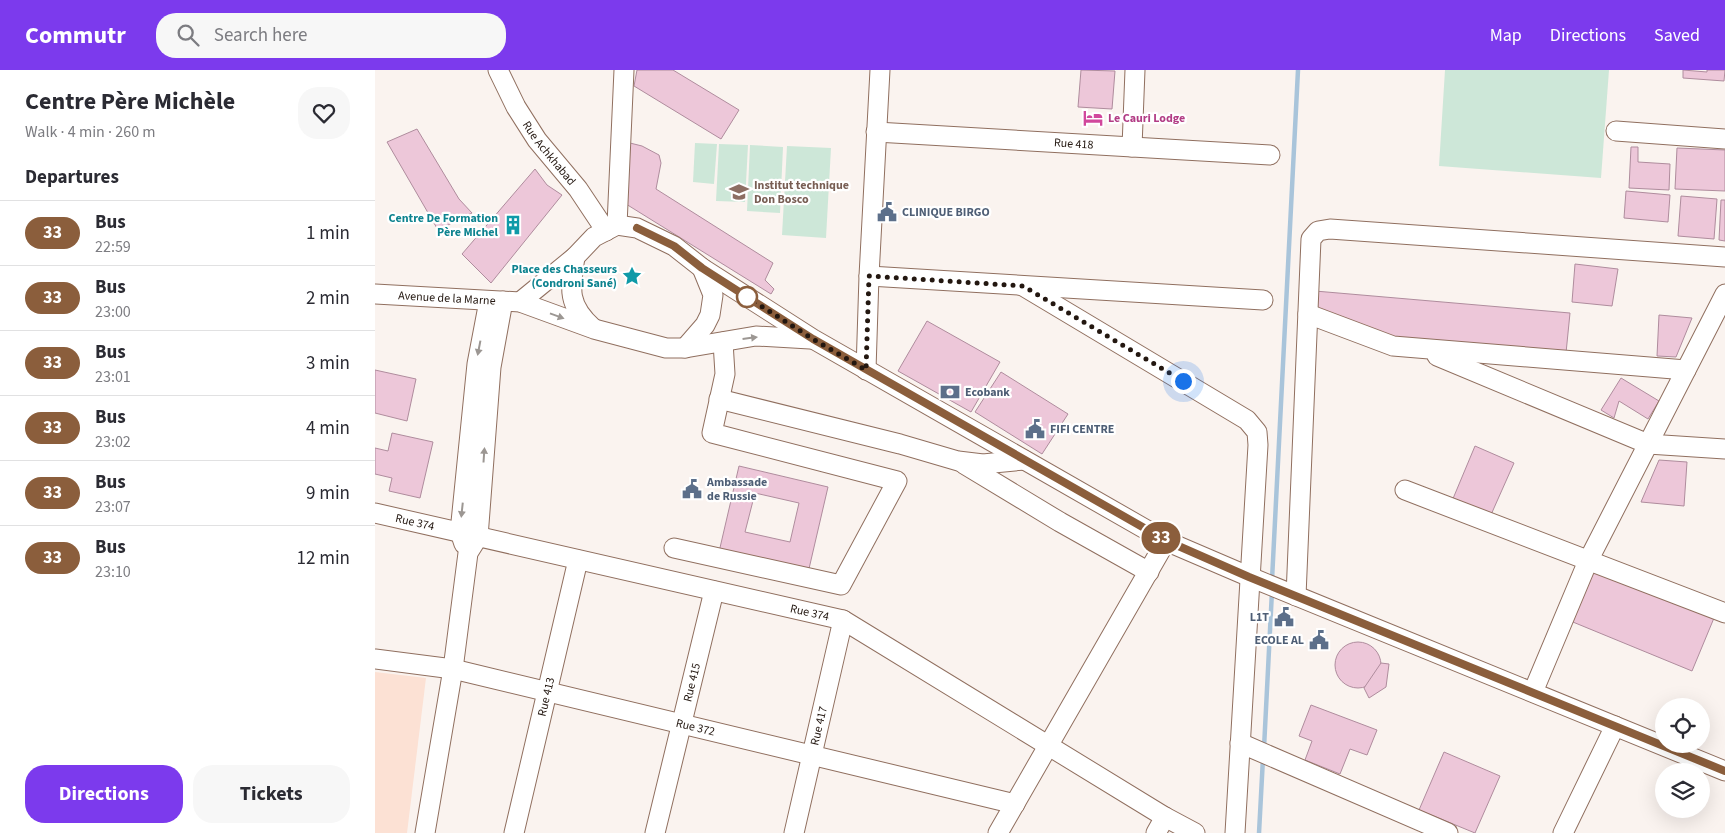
<!DOCTYPE html>
<meta charset="utf-8">
<style>
body{margin:0;font-family:"Source Sans 3",sans-serif;background:#f7f7f7;color:#2b2b33;height:100vh;display:flex;flex-direction:column;font-size:19px;white-space:nowrap}
*{box-sizing:border-box;margin:0}
p{font-size:16px;color:#7c7c81}
.icon{flex:none;width:28px;height:28px;fill:none;stroke:currentColor;stroke-width:2;stroke-linecap:round;stroke-linejoin:round}
.map{position:relative;flex:1;overflow:hidden}
.side{display:flex;flex-direction:column;background:#fff;width:375px}
.side>*{flex:none}
.badge{padding:0 10px;border-radius:16px;font-size:18px;line-height:32px}
.controls{position:absolute;left:1280px;top:628px;display:grid;gap:10px}
.controls a{display:grid;place-items:center;width:55px;height:55px;border-radius:50%;background:#fff;box-shadow:0 5px 20px #0002;font-size:25px}
.you{position:absolute;width:25px;height:25px;margin:-12px;border:4px solid #fff;border-radius:50%;background:#1a73e8;box-shadow:0 0 0 8px #1a73e833}
.map>.badge{position:absolute;translate:-50% -50%;box-shadow:0 0 0 2px #fff}
h2{padding:0 25px;font-size:19px;line-height:45px}
.round{display:grid;place-items:center;flex:none;width:52px;height:52px;border-radius:20px;background:#f7f7f7}
.headline{display:flex;align-items:center;justify-content:space-between;height:85px;padding:0 25px}
h1{font-size:24px;font-weight:700;line-height:38px}
.button{display:flex;gap:10px;margin-top:auto;padding:10px 25px}
.button a{flex:1;height:58px;border-radius:20px;background:#7c3aed;color:#fff;font-size:20px;font-weight:700;line-height:58px;text-align:center}
.button a+a{background:#f7f7f7;color:#2b2b33}
ul{padding:0;list-style:none}
li{display:flex;align-items:center;gap:15px;height:65px;padding:0 25px;border-top:1px solid #e1e1e2}
li div{flex:1}
li b{display:block;font-size:19px}
li em{font-style:normal}
li .badge{min-width:55px;font-weight:700;text-align:center}
header{display:flex;align-items:center;gap:30px;box-sizing:border-box;height:70px;padding:0 25px;background:#7c3aed;color:#fff}
header strong{font-size:24px}
nav{display:flex;gap:28px;margin-inline-start:auto;font-size:18px}
.search{width:350px;height:45px;background:#f7f7f7;display:flex;align-items:center;gap:12px;box-sizing:border-box;padding:0 18px;border-radius:20px;color:#7c7c81;font-size:19px}
main{display:flex;flex:1;min-height:0}
.map>svg:first-child{display:block}
.built{fill:#fce1d4}
.green{fill:#cde7d8}
.lines{fill:none;stroke-linecap:round;stroke-linejoin:round}
.stream{stroke:#a9c4da;stroke-width:4.5}
.building{fill:#edc7d9;stroke:#af8c9d;fill-rule:evenodd}
.minor-casing{stroke:#906f5f;stroke-width:21}
.minor{stroke:#fff;stroke-width:19}
.oneway{fill:#9c9793}
.line-casing{stroke:#fff;stroke-width:11}
.line{stroke:#8b5e3c;stroke-width:8}
.walk{stroke:#231710;stroke-width:5;stroke-dasharray:0 9}
.stop-dot{fill:#fff;stroke:#8b5e3c;stroke-width:2.5}
.labels{text-anchor:middle;stroke-width:4.5;stroke-linejoin:round;paint-order:stroke}
.hotel-label{font-size:12px;font-weight:bold;fill:#b23c85;stroke:#fff;text-anchor:start}
.street-label{font-size:12px;fill:#231710;stroke:#fff}
.education-label{font-size:12px;font-weight:bold;fill:#785e54;stroke:#fff;text-anchor:start}
.service-label{font-size:12px;font-weight:bold;fill:#4e5e75;stroke:#fff;text-anchor:start}
.culture-label{font-size:12px;font-weight:bold;fill:#0d838f;stroke:#fff;text-anchor:end}
</style>
<header>
<strong>Commutr</strong>
<div class="search"><svg class="icon" aria-label="search" viewBox="0 0 24 24"><circle cx="10" cy="10" r="6"/><path d="M15 15l6 6"/></svg>Search here</div>
<nav><a>Map</a><a>Directions</a><a>Saved</a></nav>
</header>
<main>
<section class="side">
<div class="headline"><div><h1>Centre Père Michèle</h1><p>Walk · 4 min · 260 m</p></div><a class="round"><svg class="icon" aria-label="heart" viewBox="0 0 24 24"><path d="M12 20l-8-8c-3-5 5-10 8-4 3-6 11-1 8 4z"/></svg></a></div>
<h2>Departures</h2>
<ul>
<li><span class="badge" style="background:#8b5e3c;color:#fff">33</span><div><b>Bus</b><p>22:59</p></div><em>1 min</em></li>
<li><span class="badge" style="background:#8b5e3c;color:#fff">33</span><div><b>Bus</b><p>23:00</p></div><em>2 min</em></li>
<li><span class="badge" style="background:#8b5e3c;color:#fff">33</span><div><b>Bus</b><p>23:01</p></div><em>3 min</em></li>
<li><span class="badge" style="background:#8b5e3c;color:#fff">33</span><div><b>Bus</b><p>23:02</p></div><em>4 min</em></li>
<li><span class="badge" style="background:#8b5e3c;color:#fff">33</span><div><b>Bus</b><p>23:07</p></div><em>9 min</em></li>
<li><span class="badge" style="background:#8b5e3c;color:#fff">33</span><div><b>Bus</b><p>23:10</p></div><em>12 min</em></li>
</ul>
<div class="button"><a>Directions</a><a>Tickets</a></div>
</section>
<div class="map">
<svg width="1350" height="763" viewBox="0 0 1350 763">
<rect width="100%" height="100%" fill="#faf3ef"/>
<!-- built -->
<path class="built" d="M0 602 51 608 32 763H0Z"/>
<!-- green -->
<g class="green">
<path d="M1070 0H1234L1226 108 1064 96Z"/>
<path d="M320 73 342 74 339 114 318 112Z"/>
<path d="M344 74 373 75 370 132 341 131Z"/>
<path d="M375 75 408 77 405 143 372 141Z"/>
<path d="M412 76 456 78 451 168 407 165Z"/>
</g>
<g class="lines">
<!-- stream -->
<g class="stream">
<path d="M897 510 923 0"/>
<path d="M889 678 897 521"/>
<path d="M884 763 888 688"/>
</g>
</g>
<!-- building -->
<g class="building">
<path d="M262 0H298L364 40 346 69 259 16Z"/>
<path d="M706 0 740 1 737 39 703 37Z"/>
<path d="M1308 0 1332 2V0H1350L1349 11 1308 8Z"/>
<path d="M42 59 84 129 97 143 63 160 12 72Z"/>
<path d="M255 73 267 76 284 85 286 93 281 119 398 193 390 210 399 219 396 224 251 134Z"/>
<path d="M1256 77H1263V92L1295 94 1294 120 1254 118Z"/>
<path d="M1302 78 1350 80V121L1300 119Z"/>
<path d="M160 99 172 115 187 125 116 213 87 184Z"/>
<path d="M1251 121 1295 125 1293 152 1249 148Z"/>
<path d="M1306 126 1342 129 1339 169 1303 166Z"/>
<path d="M1346 130H1350V171L1344 170Z"/>
<path d="M1200 194 1243 199 1237 236 1197 232Z"/>
<path d="M940 221 1195 243 1191 283 1016 267 938 239Z"/>
<path d="M1284 245 1317 248 1301 287 1282 286Z"/>
<path d="M552 251 625 292 596 342 523 301Z"/>
<path d="M0 300 41 309 32 351 0 343Z"/>
<path d="M626 302 693 344 667 384 600 342Z"/>
<path d="M1246 308 1284 331 1273 349 1244 331 1239 348 1226 340Z"/>
<path d="M17 363 58 372 45 428 14 421 17 408 0 404V378L13 381Z"/>
<path d="M1100 376 1139 393 1115 447 1077 431Z"/>
<path d="M1284 390 1312 392 1309 436 1266 432Z"/>
<path d="M364 396 453 417 433 503 344 482ZM380 423 424 433 415 472 370 462Z"/>
<path d="M1214 497 1339 548 1317 601 1193 550Z"/>
<circle cx="983" cy="595" r="23"/>
<path d="M1006 593 1014 594 1011 617 994 628 989 618Z"/>
<path d="M936 635 1002 660 992 685 975 679 965 704 930 690 937 671 924 666Z"/>
<path d="M1069 682 1125 706 1100 763 1044 740Z"/>
</g>
<g class="lines">
<defs>
<g id="minor">
<path id="s1" d="M123 0 141 37 162 70 203 119 231 161"/>
<path d="M1241 61 1350 69"/>
<path id="s2" d="M501 62 895 85"/>
<path d="M757 77 760 0"/>
<path d="M242 155 249 0"/>
<path d="M200 187C195 219 192 235 218 258"/>
<path d="M494 206 888 230"/>
<path d="M648 216 872 350 882 362 883 375 860 763"/>
<path id="s3" d="M0 224 145 232 219 259 291 278H310L381 266 435 269"/>
<path d="M145 232 200 187 219 167 242 155 262 158 299 176 327 198 438 269 791 471 875 507 1350 701"/>
<path d="M933 244 1018 276 1311 300"/>
<path d="M310 278 330 255 335 245 338 225 327 198"/>
<path d="M1062 286 1273 374 1350 379"/>
<path d="M491 300 494 206 505 0"/>
<path d="M344 329 525 374 583 391 608 394 649 390"/>
<path d="M589 394 685 452 774 502"/>
<path d="M1030 420 1350 543"/>
<path id="s4" d="M0 443 468 550 790 747 820 763"/>
<path d="M89 474 85 462 102 294 114 231"/>
<path d="M299 478 466 515 522 411 337 363 350 304 348 272"/>
<path d="M921 526 936 169 943 161 955 159 1350 187"/>
<path id="s5" d="M0 589 78 599 640 734"/>
<path d="M1158 622 1213 491 1350 224"/>
<path d="M865 673 1073 763"/>
<path d="M50 763 78 599 93 483 103 467 116 297 128 231"/>
<path id="s6" d="M139 763 203 490"/>
<path id="s7" d="M280 763 339 521"/>
<path id="s8" d="M419 763 468 550"/>
<path d="M623 763 791 471"/>
<path d="M781 763 790 747"/>
<path d="M1188 763 1240 656"/>
</g>
</defs>
<!-- minor casing -->
<use href="#minor" class="minor-casing"/>
<!-- minor -->
<use href="#minor" class="minor"/>
</g>
<!-- one-way arrows -->
<defs><path id="oneway-solid" d="M-6-.8H1V-3.2L6.5 0L1 3.2V.8H-6Z" transform="scale(1.25)"/></defs>
<g class="oneway">
<use href="#oneway-solid" transform="translate(182 246) rotate(20)"/>
<use href="#oneway-solid" transform="translate(375 268) rotate(-7)"/>
<use href="#oneway-solid" transform="translate(104 278) rotate(101)"/>
<use href="#oneway-solid" transform="translate(109 385) rotate(-86)"/>
<use href="#oneway-solid" transform="translate(87 440) rotate(96)"/>
</g>
<g class="lines">
<defs>
<path id="line" d="M262 158 299 176 327 198 438 269 792 471 874 507 1350 701"/>
</defs>
<!-- line casing -->
<use href="#line" class="line-casing"/>
<!-- line -->
<use href="#line" class="line"/>
<!-- walk -->
<path class="walk" d="M372 227 438 269 491 300 494 206 648 216 808 311"/>
</g>
<!-- icons -->
<defs>
<symbol id="hotel-bare" viewBox="-9 -9 18 18"><path d="M-6-4.5h1.5V1H6V5H4.5V3h-9V5H-6ZM-4 0a1.8 1.8 0 1 1 3.6 0ZM.5 0V-2.5h3Q6-2.5 6 0Z" fill="#d1479c" stroke="#fff" stroke-width="2.5" paint-order="stroke"/></symbol>
<symbol id="school-bare" viewBox="-9 -9 18 18"><path d="M0-5L7-2L0 1L-7-2ZM-4 1L0 2.5L4 1V4Q0 6-4 4Z" fill="#8d6e63" stroke="#fff" stroke-width="2.5" paint-order="stroke"/></symbol>
<symbol id="civic-bare" viewBox="-9 -9 18 18"><path d="M-.6-6.5H3V-4.5H.6V-3L4-1V1h2V6H-6V1h2V-1L-.6-3ZM-1.2 2.5V6h2.4V2.5Z" fill="#5c6f8a" stroke="#fff" stroke-width="2.5" paint-order="stroke"/></symbol>
<symbol id="building-bare" viewBox="-9 -9 18 18"><path d="M-4-6H4V6H1V3H-1V6H-4ZM-2.5-4.3h1.7v1.8h-1.7ZM.8-4.3h1.7v1.8H.8ZM-2.5-1h1.7V.8h-1.7ZM.8-1h1.7V.8H.8Z" fill="#0f9aa8" stroke="#fff" stroke-width="2.5" paint-order="stroke"/></symbol>
<symbol id="sight-bare" viewBox="-9 -9 18 18"><path d="M0-6L1.8-2.2L6-1.7L2.9 1.2L3.7 5.4L0 3.3L-3.7 5.4L-2.9 1.2L-6-1.7L-1.8-2.2Z" fill="#0f9aa8" stroke="#fff" stroke-width="2.5" paint-order="stroke"/></symbol>
<symbol id="bank-bare" viewBox="-9 -9 18 18"><path d="M-6-4H6V4H-6ZM0-2.3a2.3 2.3 0 1 0 0 4.6a2.3 2.3 0 1 0 0-4.6Z" fill="#5c6f8a" stroke="#fff" stroke-width="2.5" paint-order="stroke"/></symbol>
</defs>
<g fill-rule="evenodd">
<use href="#hotel-bare" x="704" y="34" width="28" height="28"/>
<use href="#school-bare" x="350" y="108" width="28" height="28"/>
<use href="#civic-bare" x="498" y="128" width="28" height="28"/>
<use href="#building-bare" x="124" y="141" width="28" height="28"/>
<use href="#sight-bare" x="243" y="192" width="28" height="28"/>
<use href="#bank-bare" x="561" y="308" width="28" height="28"/>
<use href="#civic-bare" x="646" y="345" width="28" height="28"/>
<use href="#civic-bare" x="303" y="405" width="28" height="28"/>
<use href="#civic-bare" x="895" y="533" width="28" height="28"/>
<use href="#civic-bare" x="930" y="556" width="28" height="28"/>
</g>
<!-- markers -->
<circle class="stop-dot" cx="372" cy="227" r="10"/>
<g class="labels">
<!-- hotel labels -->
<g class="hotel-label">
<text x="733" y="52">Le Cauri Lodge</text>
</g>
<!-- street labels -->
<g class="street-label">
<text dy="4" stroke="none"><textPath href="#s2" startOffset="198">Rue 418</textPath></text>
<text dy="4" stroke="none"><textPath href="#s1" startOffset="98">Rue Achkhabad</textPath></text>
<text dy="4" stroke="none"><textPath href="#s3" startOffset="72">Avenue de la Marne</textPath></text>
<text dy="4" stroke="none"><textPath href="#s4" startOffset="41">Rue 374</textPath></text>
<text dy="4" stroke="none"><textPath href="#s4" startOffset="446">Rue 374</textPath></text>
<text dy="4" stroke="none"><textPath href="#s7" startOffset="155">Rue 415</textPath></text>
<text dy="4" stroke="none"><textPath href="#s6" startOffset="140">Rue 413</textPath></text>
<text dy="4" stroke="none"><textPath href="#s8" startOffset="110">Rue 417</textPath></text>
<text dy="4" stroke="none"><textPath href="#s5" startOffset="328">Rue 372</textPath></text>
</g>
<!-- education labels -->
<g class="education-label">
<text x="379" y="119">Institut technique<tspan x="379" dy="14">Don Bosco</tspan></text>
</g>
<!-- service labels -->
<g class="service-label">
<text x="527" y="146">CLINIQUE BIRGO</text>
<text x="590" y="326">Ecobank</text>
<text x="675" y="363">FIFI CENTRE</text>
<text x="332" y="416">Ambassade<tspan x="332" dy="14">de Russie</tspan></text>
<text x="894" y="551" text-anchor="end">L1T</text>
<text x="929" y="574" text-anchor="end">ECOLE AL</text>
</g>
<!-- culture labels -->
<g class="culture-label">
<text x="123" y="152">Centre De Formation<tspan x="123" dy="14">Père Michel</tspan></text>
<text x="242" y="203">Place des Chasseurs<tspan x="242" dy="14">(Condroni Sané)</tspan></text>
</g>
</g>
</svg>
<div class="controls">
<a><svg class="icon" aria-label="locate" viewBox="0 0 24 24"><circle cx="12" cy="12" r="6"/><path d="M12 2v4M12 18v4M2 12h4M18 12h4"/></svg></a>
<a><svg class="icon" aria-label="layers" viewBox="0 0 24 24"><path d="M12 4l9 5-9 5-9-5zM3 14l9 5 9-5"/></svg></a>
</div>
<div class="you" style="left:808px;top:311px"></div>
<b class="badge" style="left:786px;top:468px;background:#8b5e3c;color:#fff">33</b>
</div>
</main>
